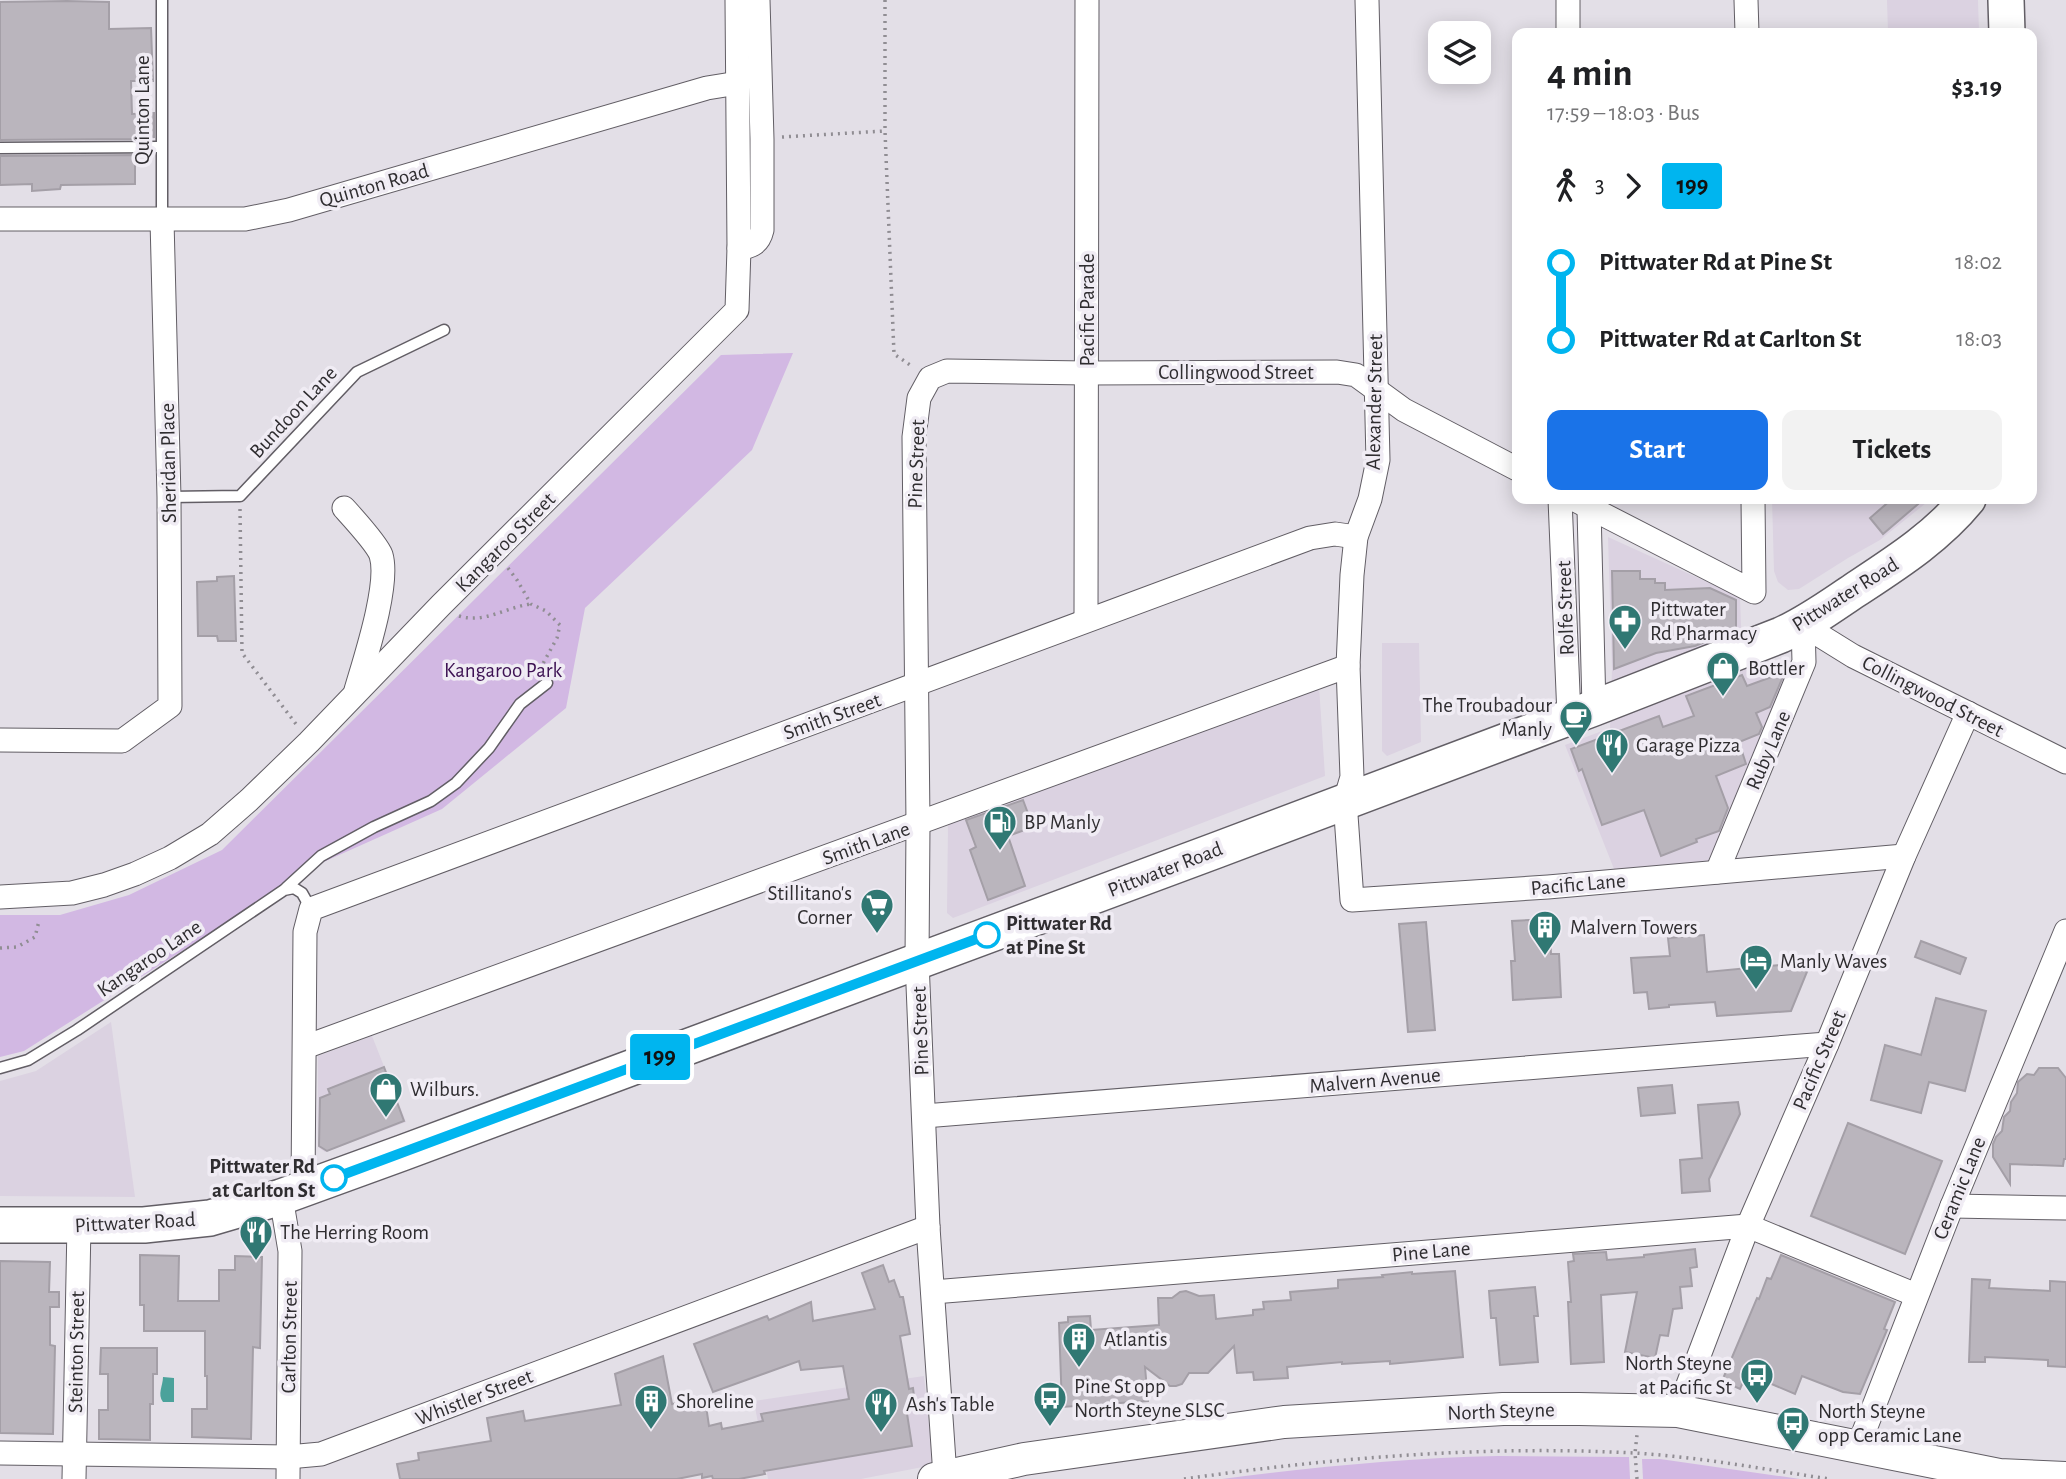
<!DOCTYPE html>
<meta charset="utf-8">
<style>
body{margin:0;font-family:"Alegreya Sans",sans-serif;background:#f2f2f2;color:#202124;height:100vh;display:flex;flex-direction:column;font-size:26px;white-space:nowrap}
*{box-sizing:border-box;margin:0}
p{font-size:23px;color:#757577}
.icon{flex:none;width:38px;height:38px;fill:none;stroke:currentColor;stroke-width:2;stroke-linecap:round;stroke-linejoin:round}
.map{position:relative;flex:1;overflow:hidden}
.panel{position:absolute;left:1512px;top:28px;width:525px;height:476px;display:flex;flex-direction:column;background:#fff;border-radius:14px;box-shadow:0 4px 18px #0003}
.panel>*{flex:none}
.badge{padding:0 14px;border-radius:5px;font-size:24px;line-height:46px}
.tools{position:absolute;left:1428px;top:21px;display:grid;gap:14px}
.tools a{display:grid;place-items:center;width:63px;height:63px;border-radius:14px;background:#fff;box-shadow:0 4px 18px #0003;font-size:35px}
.map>.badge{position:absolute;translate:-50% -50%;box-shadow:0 0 0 4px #fff}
.legs{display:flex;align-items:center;gap:10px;height:77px;padding:0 35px;font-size:23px}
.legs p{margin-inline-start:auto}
.headline{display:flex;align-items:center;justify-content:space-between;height:119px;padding:0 35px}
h1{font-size:38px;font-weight:700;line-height:52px}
.cta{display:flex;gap:14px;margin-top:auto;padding:14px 35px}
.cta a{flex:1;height:80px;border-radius:14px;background:#1a73e8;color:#fff;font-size:28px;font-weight:700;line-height:80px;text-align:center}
.cta a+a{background:#f2f2f2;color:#202124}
ul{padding:0 35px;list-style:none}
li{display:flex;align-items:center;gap:24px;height:77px;font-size:26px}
li i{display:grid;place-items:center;width:10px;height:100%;margin:0 9px;background:currentColor}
li i::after{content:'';width:18px;height:18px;margin:-9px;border:5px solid;border-radius:50%;background:#fff}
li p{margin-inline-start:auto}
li:first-child i{background:linear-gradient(#0000 50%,currentColor 0)}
li:last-child i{background:linear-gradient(currentColor 50%,#0000 0)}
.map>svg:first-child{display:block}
.built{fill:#dbd2e1}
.green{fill:#d2b8e3}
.water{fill:#4ba29b}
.building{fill:#bab5bd;stroke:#a49fa7;stroke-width:2}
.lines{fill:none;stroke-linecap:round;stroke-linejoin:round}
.service-casing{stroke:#625e65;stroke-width:13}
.minor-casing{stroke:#625e65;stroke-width:25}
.secondary-casing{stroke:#625e65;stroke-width:34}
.primary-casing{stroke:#625e65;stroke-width:38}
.path{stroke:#908d93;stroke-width:3.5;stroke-dasharray:2 5;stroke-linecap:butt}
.service{stroke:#fff;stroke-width:10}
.minor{stroke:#fff;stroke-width:23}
.secondary{stroke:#fff;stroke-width:32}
.primary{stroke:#fff;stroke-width:35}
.line-1-casing{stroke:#fff;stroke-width:16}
.line-1{stroke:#00b5ef;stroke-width:10}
.stop-1-dot{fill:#fff;stroke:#00b5ef;stroke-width:3.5}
.labels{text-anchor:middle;stroke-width:7;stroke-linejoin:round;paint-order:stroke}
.street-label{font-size:21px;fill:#2f2d30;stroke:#f0ecf4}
.poi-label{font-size:21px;fill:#2f2d30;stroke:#f0ecf4;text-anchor:start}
.park-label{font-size:21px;fill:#3d1253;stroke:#f0ecf4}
.stop-label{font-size:21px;font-weight:bold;fill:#2f2d30;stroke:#f0ecf4;text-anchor:start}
</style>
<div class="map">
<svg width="2066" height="1479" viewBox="0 0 2066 1479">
<rect width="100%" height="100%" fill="#e3dfe7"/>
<!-- built -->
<g class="built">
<path d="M1887 0H1978L1979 33H1888Z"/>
<path d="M1772 499H1931L1880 540 1848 558 1799 589 1788 590 1778 582 1774 571Z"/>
<path d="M1608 537 1740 597 1741 625 1749 679 1790 663 1793 671 1715 864 1616 874 1565 745 1610 728 1612 669Z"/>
<path d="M1382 643H1419L1421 742 1387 756 1382 751Z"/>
<path d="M1319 686 1325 776 953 918 947 913 948 823Z"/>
<path d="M111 1022 135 1197 0 1196V1081L36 1071Z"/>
<path d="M372 1036 406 1122 325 1152 318 1147V1056Z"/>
<path d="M924 1376 933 1465 861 1479H768L754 1401Z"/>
</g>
<!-- green -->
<g class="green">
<path d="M793 353 752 450 585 608 566 708 442 809 319 864 24 1051 0 1057V915H60L129 895 222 850 721 355Z"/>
<path d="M1498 1456 1629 1457 1630 1479H1222C1314 1467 1406 1458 1498 1456Z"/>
<path d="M1642 1459H1660L1800 1479H1643Z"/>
</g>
<!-- water -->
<path class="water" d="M163 1377 174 1378V1402H163C157 1394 163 1386 163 1377Z"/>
<!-- building -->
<g class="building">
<path d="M67 1 109 2V29L151 28 153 81H131L132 114 154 113V137L134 138V139L0 140V2Z"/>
<path d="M135 155V184L61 185 60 189 32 191V184L0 185V156Z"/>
<path d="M1892 499H1924L1883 534 1870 518Z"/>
<path d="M1612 571H1640V579H1655V583H1665V590L1710 588 1736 600V627L1733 631 1695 646 1656 653 1614 669Z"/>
<path d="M234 576 236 641H218L217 636H198L197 582 217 581V577Z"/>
<path d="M1785 672 1770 707 1756 713 1762 727 1759 734 1739 742 1746 764 1716 776 1728 808 1719 831 1696 839 1697 842 1661 856 1644 810 1602 825 1582 769 1579 771 1571 749 1659 716 1663 727 1694 716 1686 696 1742 675 1747 686Z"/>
<path d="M1023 800 1033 827 1008 836 1025 886 988 900 970 850 976 847 966 820Z"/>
<path d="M1549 919 1551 954H1559L1561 997 1513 1000 1511 961H1515L1512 921Z"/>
<path d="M1426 922 1435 1030 1408 1032 1399 924Z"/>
<path d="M1704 935 1707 972 1811 962 1791 1011 1717 1016 1715 1002 1669 1005V1007L1649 1009 1647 992 1634 993 1631 958 1670 956 1668 938Z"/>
<path d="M1921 941 1966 958 1960 974 1915 957Z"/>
<path d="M1936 998 1986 1011 1965 1091 1929 1082 1921 1113 1871 1100 1885 1045 1921 1055Z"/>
<path d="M384 1067 404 1121 327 1151 319 1146 320 1098 330 1094 328 1089Z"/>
<path d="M2039 1068H2058L2066 1078V1159H2064L2063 1166 2010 1164V1184L1993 1157V1144L1996 1137 2002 1131 2004 1117 2010 1111 2011 1102 2017 1093 2018 1082 2027 1074 2034 1075Z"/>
<path d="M1672 1085 1675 1113 1641 1116 1638 1088Z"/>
<path d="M1738 1102 1740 1114 1709 1179 1710 1191 1682 1193 1680 1160 1702 1158 1698 1105Z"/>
<path d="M1848 1123 1942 1161 1905 1254 1811 1216Z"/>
<path d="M1695 1249 1697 1267 1690 1268 1692 1286 1680 1287 1682 1308 1673 1309 1668 1336 1660 1335 1655 1358 1625 1352 1637 1292 1601 1295 1604 1362 1571 1364 1568 1302H1571L1568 1262 1574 1261 1573 1254 1606 1252 1607 1260 1644 1257V1255Z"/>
<path d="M140 1255 179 1256 178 1301H219V1270H235V1256L262 1257 260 1348 253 1347 251 1439 192 1437V1409H207V1376H205V1331H144V1305H140Z"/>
<path d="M1781 1255 1895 1302 1884 1329 1887 1330 1860 1394 1843 1392 1802 1376 1795 1394 1767 1382 1763 1391 1743 1382 1740 1389 1722 1381 1757 1298 1759 1299 1767 1278 1771 1279Z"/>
<path d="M0 1261 50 1262 49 1292H59V1307H50V1345L55 1346 53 1434 0 1433Z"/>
<path d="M883 1265 889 1282 894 1280 900 1297H903L910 1334 900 1336 909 1389 913 1388 915 1405 906 1407 912 1446 764 1471 765 1474 739 1479H713L712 1476 702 1478V1474L677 1479H400L397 1464 419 1460 418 1453 491 1441 487 1418 523 1411 525 1421 621 1405 615 1374 663 1356 672 1404 705 1399 709 1426 721 1423 722 1429 763 1421 761 1414 849 1399 843 1366 801 1370 799 1361 713 1392 694 1344 767 1316 769 1320 811 1302 813 1321 875 1309 862 1273Z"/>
<path d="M1455 1271 1463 1357 1390 1364V1361L1342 1364V1362L1287 1367 1288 1378 1254 1380 1253 1372 1237 1373 1234 1346 1208 1373H1189L1182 1384 1176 1386H1170L1145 1367 1148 1401 1062 1407 1059 1323 1068 1322V1317L1090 1316 1091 1330 1159 1325 1158 1298H1172L1180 1292 1186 1291 1199 1296 1214 1295 1216 1319 1253 1315V1310L1264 1309 1263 1302 1291 1300 1290 1292 1338 1288V1280L1383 1277 1382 1275 1412 1272V1274Z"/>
<path d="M1972 1279 1990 1280 1989 1288 2050 1291V1281L2066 1282V1367L2048 1366V1360L1985 1357V1362H1969Z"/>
<path d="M1535 1287 1538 1316H1534L1538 1362 1500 1365 1496 1318H1491L1489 1291Z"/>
<path d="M101 1348H157V1374H153V1404H150V1440L99 1439V1410H108V1374H100Z"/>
</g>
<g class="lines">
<defs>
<g id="service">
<path d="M162 0V220"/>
<path d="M0 148 161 147"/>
<path d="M169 497 240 496 357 372 444 330"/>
<path d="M286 888 321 856 374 827 431 801 456 783 489 748 520 704 547 683"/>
<path d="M0 1068 28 1060 77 1030 284 890 294 888 302 893 311 909"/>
</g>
<g id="minor">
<path d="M1367 0 1378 460 1370 499 1356 537 1352 575 1348 666 1352 777 1345 801 1352 900 1548 887 1904 856"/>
<path d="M1568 0V33"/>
<path d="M1746 0 1747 33"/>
<path d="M0 219H245L289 210 707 88 738 83"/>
<path d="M739 248C752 247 759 243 762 230V139L758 0"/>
<path d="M1560 499 1569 716"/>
<path d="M1573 499 1754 592 1753 499"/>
<path d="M344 508C353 518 377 544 381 555 390 584 365 659 356 690"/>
<path d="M1589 509 1594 708"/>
<path d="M1086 620 1087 0"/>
<path d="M1803 625 1853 656 2066 762"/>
<path d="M0 740 122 741 170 706 169 497 162 220"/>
<path d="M1717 872 1804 662 1803 625"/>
<path d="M0 897 72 893 104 885 135 874 170 858 210 834 249 800 309 742 441 605 737 310 739 248 737 0"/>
<path d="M305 1047 1348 666"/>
<path d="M924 1116 1827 1044"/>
<path d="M303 1189 305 932 311 909 1310 538 1335 534 1356 537"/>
<path d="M281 1197 290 1251 288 1479"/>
<path d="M1952 1206 2066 1208"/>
<path d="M933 1292 1748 1226 1916 1295"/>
<path d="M1678 1411 1748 1226 1827 1044 1904 856 1968 713"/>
<path d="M1858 1447 1952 1206 2066 931"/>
<path d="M0 1453 288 1457 321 1454 928 1227"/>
<path d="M945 1476 928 1227 917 961 918 824 914 437 919 398 930 378 947 371 1087 373 1337 372 1356 375 1404 410 1517 469"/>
<path d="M74 1479 79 1225"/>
</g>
<path id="secondary" d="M934 1479 1024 1459 1284 1422 1503 1409H1579L1678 1411 1999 1475 2066 1478"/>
<g id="primary">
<path d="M2006 0 2007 33"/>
<path d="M0 1225H144L210 1218 281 1197 402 1153 1217 850 1594 708 1781 635C1808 623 1831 606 1855 590 1896 563 1937 537 1968 499"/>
</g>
</defs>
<!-- service casing -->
<use href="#service" class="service-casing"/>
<!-- minor casing -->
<use href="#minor" class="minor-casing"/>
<!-- secondary casing -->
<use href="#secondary" class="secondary-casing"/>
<!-- primary casing -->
<use href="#primary" class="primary-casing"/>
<!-- path -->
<g class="path">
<path d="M885 0V131L894 354 913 367"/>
<path d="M782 137 885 131"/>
<path d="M240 509 242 653 296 724"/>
<path d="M508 568 517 580 531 604 546 611 560 625 557 638 540 669"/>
<path d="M459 616C484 624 506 607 531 604"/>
<path d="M0 948 17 947 35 937 39 921"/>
<path d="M1184 1479C1332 1458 1483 1445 1634 1453 1699 1457 1764 1469 1829 1479"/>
<path d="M1637 1479 1635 1453 1637 1435"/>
</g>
<!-- service -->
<use href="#service" class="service"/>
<!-- minor -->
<use href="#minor" class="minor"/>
<!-- secondary -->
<use href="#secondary" class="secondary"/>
<!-- primary -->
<use href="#primary" class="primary"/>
</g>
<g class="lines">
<defs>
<path id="line-1" d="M334 1178 987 935"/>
</defs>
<!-- line-1 casing -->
<use href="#line-1" class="line-1-casing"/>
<!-- line-1 -->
<use href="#line-1" class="line-1"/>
</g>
<!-- icons -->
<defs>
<symbol id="pharmacy-pin" viewBox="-11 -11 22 30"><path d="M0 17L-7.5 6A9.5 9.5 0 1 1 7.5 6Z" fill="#307873" stroke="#f0ecf4"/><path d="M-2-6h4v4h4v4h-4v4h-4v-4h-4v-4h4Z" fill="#fff"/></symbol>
<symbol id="shop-pin" viewBox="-11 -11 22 30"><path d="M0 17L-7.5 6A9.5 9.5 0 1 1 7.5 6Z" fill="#307873" stroke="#f0ecf4"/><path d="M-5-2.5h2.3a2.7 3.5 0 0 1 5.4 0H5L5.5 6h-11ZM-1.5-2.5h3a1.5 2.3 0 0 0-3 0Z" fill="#fff"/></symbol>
<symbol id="cafe-pin" viewBox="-11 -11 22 30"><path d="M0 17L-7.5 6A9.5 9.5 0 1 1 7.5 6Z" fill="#307873" stroke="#f0ecf4"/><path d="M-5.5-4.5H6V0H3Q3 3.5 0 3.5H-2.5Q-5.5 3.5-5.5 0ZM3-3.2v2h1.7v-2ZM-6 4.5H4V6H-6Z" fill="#fff"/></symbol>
<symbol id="restaurant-pin" viewBox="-11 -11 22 30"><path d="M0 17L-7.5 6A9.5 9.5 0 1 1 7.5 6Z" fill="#307873" stroke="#f0ecf4"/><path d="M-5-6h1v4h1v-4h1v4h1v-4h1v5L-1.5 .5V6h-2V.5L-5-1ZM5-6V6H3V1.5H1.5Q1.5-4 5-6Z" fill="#fff"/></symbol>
<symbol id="fuel-pin" viewBox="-11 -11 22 30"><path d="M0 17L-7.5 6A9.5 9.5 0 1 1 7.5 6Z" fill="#307873" stroke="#f0ecf4"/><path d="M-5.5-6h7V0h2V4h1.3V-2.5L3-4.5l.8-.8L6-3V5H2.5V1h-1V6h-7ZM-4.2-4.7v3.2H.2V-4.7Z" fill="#fff"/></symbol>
<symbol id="supermarket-pin" viewBox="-11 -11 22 30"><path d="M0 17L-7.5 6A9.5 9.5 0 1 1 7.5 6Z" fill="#307873" stroke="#f0ecf4"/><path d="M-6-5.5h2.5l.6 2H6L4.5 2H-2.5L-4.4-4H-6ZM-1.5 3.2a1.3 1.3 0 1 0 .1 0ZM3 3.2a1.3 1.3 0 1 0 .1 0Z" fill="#fff"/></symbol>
<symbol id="building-pin" viewBox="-11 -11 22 30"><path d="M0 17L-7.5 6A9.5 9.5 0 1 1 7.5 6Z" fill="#307873" stroke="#f0ecf4"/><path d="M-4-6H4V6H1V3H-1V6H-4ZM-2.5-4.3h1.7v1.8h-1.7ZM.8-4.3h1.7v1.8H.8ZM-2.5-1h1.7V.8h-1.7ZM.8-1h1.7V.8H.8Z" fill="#fff"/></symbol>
<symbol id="hotel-pin" viewBox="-11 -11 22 30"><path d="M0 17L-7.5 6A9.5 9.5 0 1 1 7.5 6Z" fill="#307873" stroke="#f0ecf4"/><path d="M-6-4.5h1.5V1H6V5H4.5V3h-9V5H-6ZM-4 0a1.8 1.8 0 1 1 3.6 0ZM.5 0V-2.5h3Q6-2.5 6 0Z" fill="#fff"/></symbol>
<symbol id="bus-pin" viewBox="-11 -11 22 30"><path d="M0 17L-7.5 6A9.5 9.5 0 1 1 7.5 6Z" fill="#307873" stroke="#f0ecf4"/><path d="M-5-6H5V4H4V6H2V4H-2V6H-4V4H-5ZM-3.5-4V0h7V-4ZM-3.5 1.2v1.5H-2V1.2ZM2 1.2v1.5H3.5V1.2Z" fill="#fff"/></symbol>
</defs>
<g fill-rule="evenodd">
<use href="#pharmacy-pin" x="1606" y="602" width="38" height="52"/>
<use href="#shop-pin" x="1704" y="649" width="38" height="52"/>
<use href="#cafe-pin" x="1557" y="698" width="38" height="52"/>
<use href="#restaurant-pin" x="1593" y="726" width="38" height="52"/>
<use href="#fuel-pin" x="981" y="803" width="38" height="52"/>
<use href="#supermarket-pin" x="858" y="886" width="38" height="52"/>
<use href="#building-pin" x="1526" y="908" width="38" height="52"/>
<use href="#hotel-pin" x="1737" y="942" width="38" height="52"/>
<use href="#shop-pin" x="367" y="1070" width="38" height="52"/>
<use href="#restaurant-pin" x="237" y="1213" width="38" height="52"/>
<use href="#building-pin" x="1060" y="1320" width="38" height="52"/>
<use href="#bus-pin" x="1738" y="1356" width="38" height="52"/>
<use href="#bus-pin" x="1031" y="1379" width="38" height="52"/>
<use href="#building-pin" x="632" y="1382" width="38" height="52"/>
<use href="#restaurant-pin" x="862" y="1385" width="38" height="52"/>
<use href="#bus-pin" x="1774" y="1404" width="38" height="52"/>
</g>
<!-- markers -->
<g class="stop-1-dot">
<circle cx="987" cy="935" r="12"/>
<circle cx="334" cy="1178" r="12"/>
</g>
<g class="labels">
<!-- street labels -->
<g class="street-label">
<text transform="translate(142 110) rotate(-90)" y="7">Quinton Lane</text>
<text transform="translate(374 185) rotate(-16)" y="7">Quinton Road</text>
<text transform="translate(1087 310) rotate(-90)" y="7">Pacific Parade</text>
<text x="1236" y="379">Collingwood Street</text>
<text transform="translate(1374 402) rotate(-89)" y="7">Alexander Street</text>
<text transform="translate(293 412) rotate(-47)" y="7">Bundoon Lane</text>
<text transform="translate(168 463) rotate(-91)" y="7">Sheridan Place</text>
<text transform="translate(916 464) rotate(-88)" y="7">Pine Street</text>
<text transform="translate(505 542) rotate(-45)" y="7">Kangaroo Street</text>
<text transform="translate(1845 594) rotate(-32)" y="7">Pittwater Road</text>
<text transform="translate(1565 608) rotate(-92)" y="7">Rolfe Street</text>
<text transform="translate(1933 696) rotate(27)" y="7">Collingwood Street</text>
<text transform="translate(832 716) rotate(-20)" y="7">Smith Street</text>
<text transform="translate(1768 750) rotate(-67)" y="7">Ruby Lane</text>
<text transform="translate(866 843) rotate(-20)" y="7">Smith Lane</text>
<text transform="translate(1165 869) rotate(-21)" y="7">Pittwater Road</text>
<text transform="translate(1578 884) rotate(-5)" y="7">Pacific Lane</text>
<text transform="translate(149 958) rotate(-34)" y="7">Kangaroo Lane</text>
<text transform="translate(920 1031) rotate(-92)" y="7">Pine Street</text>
<text transform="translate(1819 1060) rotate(-67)" y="7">Pacific Street</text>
<text transform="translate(1375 1080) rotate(-5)" y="7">Malvern Avenue</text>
<text transform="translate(1959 1188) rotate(-68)" y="7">Ceramic Lane</text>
<text transform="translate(135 1222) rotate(-3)" y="7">Pittwater Road</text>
<text transform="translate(1431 1251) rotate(-5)" y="7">Pine Lane</text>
<text transform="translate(289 1337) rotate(-89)" y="7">Carlton Street</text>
<text transform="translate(76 1352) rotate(-89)" y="7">Steinton Street</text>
<text transform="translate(474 1397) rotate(-21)" y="7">Whistler Street</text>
<text transform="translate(1501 1411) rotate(-2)" y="7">North Steyne</text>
</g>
<!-- poi labels -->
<g class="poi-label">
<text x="1650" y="616">Pittwater<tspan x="1650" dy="24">Rd Pharmacy</tspan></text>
<text x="1748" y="675">Bottler</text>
<text x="1552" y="712" text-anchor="end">The Troubadour<tspan x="1552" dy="24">Manly</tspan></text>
<text x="1636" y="752">Garage Pizza</text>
<text x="1024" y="829">BP Manly</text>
<text x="852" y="900" text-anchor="end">Stillitano's<tspan x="852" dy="24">Corner</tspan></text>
<text x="1570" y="934">Malvern Towers</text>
<text x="1780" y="968">Manly Waves</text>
<text x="410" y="1096">Wilburs.</text>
<text x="280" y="1239">The Herring Room</text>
<text x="1104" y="1346">Atlantis</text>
<text x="1732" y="1370" text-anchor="end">North Steyne<tspan x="1732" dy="24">at Pacific St</tspan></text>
<text x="1074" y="1393">Pine St opp<tspan x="1074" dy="24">North Steyne SLSC</tspan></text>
<text x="676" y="1408">Shoreline</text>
<text x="906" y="1411">Ash's Table</text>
<text x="1818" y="1418">North Steyne<tspan x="1818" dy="24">opp Ceramic Lane</tspan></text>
</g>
<!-- park labels -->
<g class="park-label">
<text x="503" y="677">Kangaroo Park</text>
</g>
<!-- stop labels -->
<g class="stop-label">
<text x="1006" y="930">Pittwater Rd<tspan x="1006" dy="24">at Pine St</tspan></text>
<text x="315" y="1173" text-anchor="end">Pittwater Rd<tspan x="315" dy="24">at Carlton St</tspan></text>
</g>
</g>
</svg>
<div class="tools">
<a><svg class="icon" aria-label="layers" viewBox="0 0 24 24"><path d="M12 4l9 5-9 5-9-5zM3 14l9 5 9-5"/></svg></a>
</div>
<b class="badge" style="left:660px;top:1057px;background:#00b5ef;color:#111">199</b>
<section class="panel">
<div class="headline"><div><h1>4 min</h1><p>17:59 – 18:03 · Bus</p></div><b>$3.19</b></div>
<div class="legs"><svg class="icon" aria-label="walk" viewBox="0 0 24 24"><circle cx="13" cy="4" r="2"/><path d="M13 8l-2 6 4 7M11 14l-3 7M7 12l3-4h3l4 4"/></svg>3<svg class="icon" aria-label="forward" viewBox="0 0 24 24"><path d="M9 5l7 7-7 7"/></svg><b class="badge" style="background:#00b5ef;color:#111">199</b></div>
<ul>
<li><i style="color:#00b5ef"></i><b>Pittwater Rd at Pine St</b><p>18:02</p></li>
<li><i style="color:#00b5ef"></i><b>Pittwater Rd at Carlton St</b><p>18:03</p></li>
</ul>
<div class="cta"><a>Start</a><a>Tickets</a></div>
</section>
</div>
